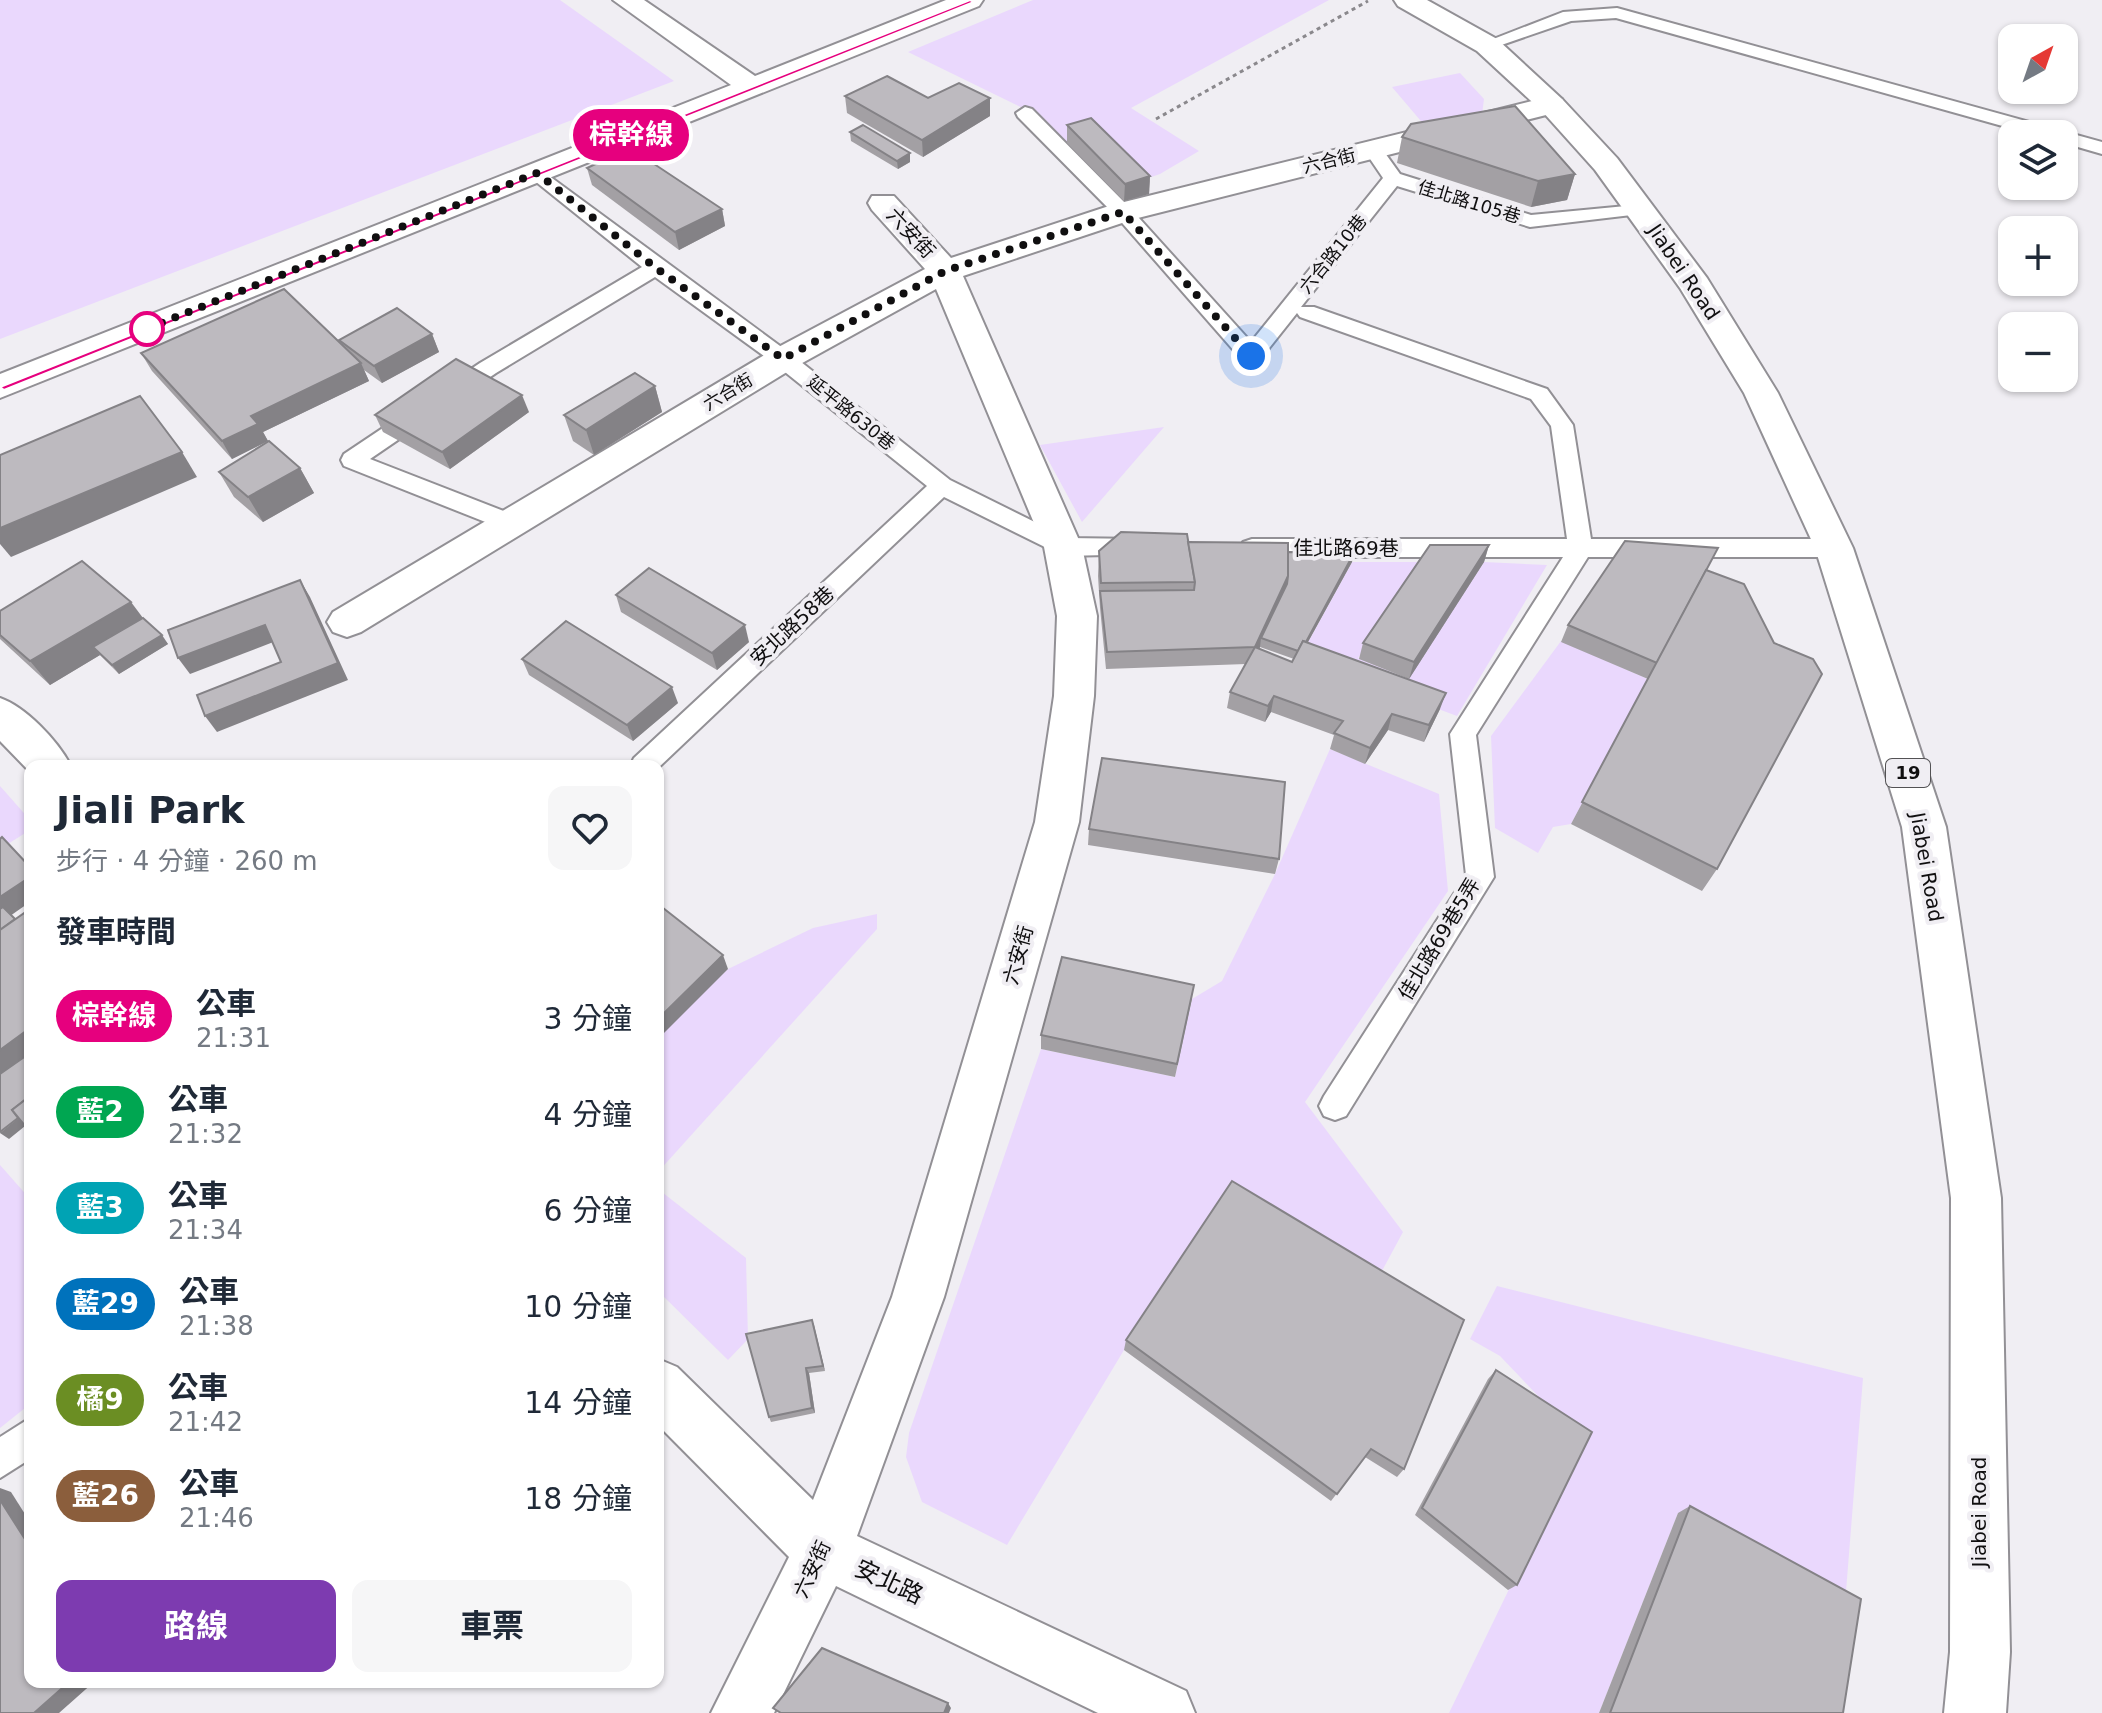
<!DOCTYPE html>
<html lang="zh-TW">
<meta charset="utf-8">
<style>
body{margin:0;font-family:"DejaVu Sans","Noto Sans TC",sans-serif;background:#f6f6f7;color:#1f2937;height:100vh;display:flex;flex-direction:column;font-size:30px;white-space:nowrap}
*{box-sizing:border-box;margin:0}
p{font-size:26px;color:#747a83}
.icon{flex:none;width:44px;height:44px;fill:none;stroke:currentColor;stroke-width:2;stroke-linecap:round;stroke-linejoin:round}
.map{position:relative;flex:1;overflow:hidden}
.details{position:absolute;left:24px;top:760px;width:640px;height:928px;display:flex;flex-direction:column;background:#fff;border-radius:16px;box-shadow:0 2px 6px #0004}
.details>*{flex:none}
.badge{padding:0 16px;border-radius:26px;font-size:28px;line-height:52px}
.needle{width:52px;rotate:40deg}
.tools{position:absolute;left:1998px;top:24px;display:grid;gap:16px}
.tools a{display:grid;place-items:center;width:80px;height:80px;border-radius:16px;background:#fff;box-shadow:0 2px 6px #0004;font-size:40px}
.you{position:absolute;width:40px;height:40px;margin:-20px;border:6px solid #fff;border-radius:50%;background:#1a73e8;box-shadow:0 0 0 12px #1a73e833}
.map>.badge{position:absolute;translate:-50% -50%;box-shadow:0 0 0 4px #fff}
h2{padding:0 32px;font-size:30px;line-height:72px}
.round{display:grid;place-items:center;flex:none;width:84px;height:84px;border-radius:16px;background:#f6f6f7}
.headline{display:flex;align-items:center;justify-content:space-between;height:136px;padding:0 32px}
h1{font-size:38px;font-weight:700;line-height:60px}
.primary-button{display:flex;gap:16px;margin-top:auto;padding:16px 32px}
.primary-button a{flex:1;height:92px;border-radius:16px;background:#7d3bb0;color:#fff;font-size:32px;font-weight:700;line-height:92px;text-align:center}
.primary-button a+a{background:#f6f6f7;color:#1f2937}
ul{padding:0;list-style:none}
li{display:flex;align-items:center;gap:24px;height:96px;padding:0 32px}
li div{flex:1}
li b{display:block;font-size:30px}
li em{font-style:normal}
li .badge{min-width:88px;font-weight:700;text-align:center}
.map>svg:first-child{display:block}
.green{fill:#ead8fd}
.lines{fill:none;stroke-linecap:round;stroke-linejoin:round}
.service-casing{stroke:#929095;stroke-width:4}
.minor-casing{stroke:#929095;stroke-width:4}
.primary-casing{stroke:#929095;stroke-width:4}
.path{stroke:#8a888c;stroke-width:3;stroke-dasharray:4 4;stroke-linecap:butt}
.service{fill:#fff;fill-rule:evenodd}
.minor{fill:#fff;fill-rule:evenodd}
.primary{fill:#fff;fill-rule:evenodd}
.wall{fill:#a3a0a4;fill-rule:evenodd}
.shaded-wall{fill:#848286}
.building{fill:#bdbabf;stroke:#848286;stroke-width:2}
.line{fill:#e6007e;stroke:#fff;stroke-width:2}
.walk{stroke:#100f10;stroke-width:8;stroke-dasharray:0 14.4}
.stop-dot{fill:#fff;stroke:#e6007e;stroke-width:4}
.labels{text-anchor:middle;stroke-width:8;stroke-linejoin:round;paint-order:stroke}
.far-street-label{font-size:18px;fill:#100f10;stroke:#f0eef3}
.shield{fill:#f0eef3;stroke:#535254;stroke-width:2}
.shield-label{font-size:18px;font-weight:bold;fill:#100f10}
.street-label{font-size:20px;fill:#100f10;stroke:#f0eef3}
.near-street-label{font-size:24px;fill:#100f10;stroke:#f0eef3}
</style>
<div class="map">
<svg width="2102" height="1713" viewBox="0 0 2102 1713">
<rect width="100%" height="100%" fill="#f0eef3"/>
<!-- green -->
<g class="green">
<path d="M0 0H560L674 81 0 339Z"/>
<path d="M1033 0H1329L1131 108 1199 151 1160 174 1137 182 1067 143 1035 114 908 52Z"/>
<path d="M1460 73 1484 99 1482 115 1426 127 1392 87Z"/>
<path d="M1164 427 1082 522 1040 445Z"/>
<path d="M1352 562H1425L1358 658 1408 679 1484 562 1547 565 1457 716 1300 657Z"/>
<path d="M1561 641 1650 680 1571 824 1553 827 1538 853 1495 828 1491 736Z"/>
<path d="M1330 749 1439 794 1448 891 1305 1102 1403 1232 1376 1282 1229 1193 1124 1350 1007 1545 922 1502 906 1457 909 1433 1041 1049 1175 1077 1192 999 1222 981 1275 874Z"/>
<path d="M0 786 30 820V830L0 849Z"/>
<path d="M877 914V929L658 1172V1036L728 969 813 928Z"/>
<path d="M0 1165 30 1199V1404L0 1428Z"/>
<path d="M658 1189 746 1258 748 1339 728 1360 658 1291Z"/>
<path d="M1497 1286 1863 1378 1845 1604 1678 1513 1599 1713H1449L1581 1441 1500 1356 1470 1339Z"/>
</g>
<g class="lines">
<defs>
<g id="service">
<path d="M1617 8 2102 142V154L2064 143V134H2031L1616 18 1571 21 1487 50 1478 45 1563 12Z"/>
<path d="M1025 107 1032 109 1130 208 1251 342 1383 178 1364 150 1366 146H1380L1400 174 1531 215 1647 204 1650 208 1640 214 1530 227 1397 186 1301 307H1314L1547 389 1573 425 1591 539H1834L1843 542 1846 548 1843 554 1834 557H1588L1476 735 1494 877 1346 1116 1335 1120 1324 1116 1319 1106 1324 1096 1466 875 1450 734 1563 557H1252L1243 554 1240 548 1243 542 1252 539H1567L1551 426 1531 399 1300 317 1297 313 1259 361H1243L1116 216 1018 117 1016 113Z"/>
<path d="M537 167 791 354 950 480 1067 538 1143 539 1152 542 1155 548 1152 554 1063 556 944 497 658 768 630 766 634 758 927 486 775 364 655 277 496 373 370 459 519 517 523 523 519 529H503L344 466 341 460 344 454 480 363 642 267 530 177 527 173Z"/>
<path d="M30 1418V1459L0 1478V1437Z"/>
</g>
<g id="minor">
<path d="M613 0H644L755 76 946 0H983L979 6 0 398V374L731 85Z"/>
<path d="M1552 96 1562 99 1566 105 1562 111 1134 219 963 276 1082 547 1097 616 1094 696 1079 822 944 1297 857 1536 1186 1691 1195 1713H1098L836 1586 774 1713H711L789 1557 658 1425V1359L677 1367 813 1500 892 1297 1035 822 1054 696 1057 616 1044 547 936 289 795 367 361 632 347 637 333 632 327 622 333 612 771 351 925 269 872 210 868 203 872 196H894L951 258 1112 205Z"/>
<path d="M0 698C26 707 58 741 71 766H30V772L0 741Z"/>
</g>
<path id="primary" d="M1394 0H1427L1497 39 1562 99 1617 158 1707 278 1778 393 1853 548 1946 827 2001 1198 2010 1652 2006 1713H1944L1950 1652 1951 1198 1902 827 1815 548 1744 393 1680 288 1595 170 1542 111 1477 51 1398 6Z"/>
</defs>
<!-- service casing -->
<use href="#service" class="service-casing"/>
<!-- minor casing -->
<use href="#minor" class="minor-casing"/>
<!-- primary casing -->
<use href="#primary" class="primary-casing"/>
<!-- path -->
<path class="path" d="M1156 119 1368 1"/>
<!-- service -->
<use href="#service" class="service"/>
<!-- minor -->
<use href="#minor" class="minor"/>
<!-- primary -->
<use href="#primary" class="primary"/>
</g>
<!-- wall -->
<g class="wall">
<path d="M845 96 928 98 990 116 923 157 847 113Z"/>
<path d="M1067 125 1150 176 1149 194 1124 201 1067 143Z"/>
<path d="M850 132 910 162 898 169 851 141Z"/>
<path d="M1402 137 1575 174 1567 200 1531 207 1397 163Z"/>
<path d="M587 168 722 209 725 226 679 250 592 185Z"/>
<path d="M432 334 439 352 382 383 364 370 369 381 263 432 268 441 232 459 152 371 141 353 342 344 339 340Z"/>
<path d="M655 386 662 412 594 455 573 441 564 415Z"/>
<path d="M529 412 450 469 383 432 375 415Z"/>
<path d="M300 468 314 493 263 522 234 497 219 472Z"/>
<path d="M1188 542 1288 552 1352 562 1308 642 1440 709 1424 742 1388 730 1365 764 1330 749 1334 735 1271 712 1265 722 1227 708 1230 692 1246 664 1106 669 1100 608 1098 576 1099 551ZM1260 647 1294 659 1292 662 1259 649Z"/>
<path d="M1489 545 1484 562 1409 679 1359 659 1363 643Z"/>
<path d="M1707 570 1717 869 1702 891 1571 824 1648 679 1561 642 1568 625Z"/>
<path d="M616 595 749 642 717 670 621 612Z"/>
<path d="M143 618 168 644 119 674 100 655 50 685 0 639V635Z"/>
<path d="M522 659 678 703 633 741 529 675Z"/>
<path d="M1089 829 1279 859 1275 874 1088 845Z"/>
<path d="M1192 998 1175 1077 1041 1049V1035Z"/>
<path d="M1232 1181 1404 1469 1397 1477 1365 1457 1331 1501 1124 1350 1126 1340Z"/>
<path d="M812 1320 825 1371 809 1373 815 1413 771 1422 769 1417Z"/>
<path d="M1496 1370 1517 1585 1508 1590 1415 1515 1488 1379Z"/>
<path d="M1690 1506 1843 1713H1599L1678 1513Z"/>
</g>
<!-- shaded-wall -->
<g class="shaded-wall">
<path d="M990 98V116L923 157 922 140Z"/>
<path d="M910 153V162L898 169 897 161Z"/>
<path d="M1575 174 1567 200 1531 207 1538 181Z"/>
<path d="M1150 176 1149 194 1124 201 1125 184Z"/>
<path d="M722 209 725 226 679 250 675 232Z"/>
<path d="M432 334 439 352 382 383 374 366Z"/>
<path d="M361 363 369 381 263 432 268 441 232 459 222 441 251 416Z"/>
<path d="M655 386 662 412 594 455 586 430Z"/>
<path d="M522 395 529 412 450 469 442 452Z"/>
<path d="M182 452 197 477 11 557 0 544V528Z"/>
<path d="M300 468 314 493 263 522 248 497Z"/>
<path d="M1489 545 1484 562 1409 679 1414 662Z"/>
<path d="M1354 553 1352 562 1298 660 1300 652Z"/>
<path d="M1288 576 1285 593 1261 638 1260 647 1252 664 1255 647Z"/>
<path d="M300 580 310 597 348 680 217 732 205 716 338 663Z"/>
<path d="M131 602 149 626 93 647 100 655 50 685 30 661Z"/>
<path d="M265 625 276 641 190 674 178 658Z"/>
<path d="M745 625 749 642 717 670 712 653Z"/>
<path d="M162 635 168 644 119 674 112 665Z"/>
<path d="M672 687 678 703 633 741 627 725Z"/>
<path d="M1446 693 1440 709 1424 742 1429 725Z"/>
<path d="M1274 696 1271 712 1265 722 1268 706Z"/>
<path d="M1392 714 1388 730 1365 764 1370 748Z"/>
<path d="M30 877V902L0 923V897Z"/>
<path d="M723 955 728 969 658 1039V1019Z"/>
<path d="M30 1028V1066L0 1088V1050Z"/>
<path d="M30 1109V1122L9 1139 0 1133Z"/>
<path d="M812 1320 814 1325 825 1371 823 1366Z"/>
<path d="M806 1368 809 1373 815 1413 812 1408Z"/>
<path d="M0 1488 11 1492 30 1522V1547L0 1500Z"/>
<path d="M69 1682H94L59 1713H34Z"/>
<path d="M948 1703 951 1708 949 1713H944Z"/>
</g>
<!-- building -->
<g class="building">
<path d="M887 76 928 98 959 83 990 98 922 140 845 96Z"/>
<path d="M1515 106 1575 174 1538 181 1402 137 1411 124Z"/>
<path d="M1091 118 1150 176 1125 184 1067 125Z"/>
<path d="M863 125 910 153 897 161 850 132Z"/>
<path d="M630 148 722 209 675 232 587 168Z"/>
<path d="M284 289 361 363 251 416 258 424 222 441 141 353Z"/>
<path d="M397 308 432 334 374 366 339 340Z"/>
<path d="M456 359 522 395 442 452 375 415Z"/>
<path d="M635 373 655 386 586 430 564 415Z"/>
<path d="M140 396 182 452 0 528V455Z"/>
<path d="M269 441 300 468 248 497 219 472Z"/>
<path d="M1121 532 1187 534 1195 582 1101 583 1099 551Z"/>
<path d="M1625 541 1718 548 1657 663 1568 625Z"/>
<path d="M1188 542 1288 543V576L1255 647 1107 652 1100 591 1194 590 1195 582Z"/>
<path d="M1430 545H1489L1414 662 1363 643Z"/>
<path d="M1288 552 1354 553 1306 642 1303 641 1298 651 1261 638 1287 584 1288 576Z"/>
<path d="M82 561 131 602 30 661 0 635V611Z"/>
<path d="M649 568 745 625 712 653 616 595Z"/>
<path d="M1706 570 1744 584 1774 643 1813 659 1822 674 1717 869 1582 802Z"/>
<path d="M300 580 338 663 205 716 197 695 281 662 265 625 178 658 168 630Z"/>
<path d="M143 618 162 635 112 665 93 647Z"/>
<path d="M566 621 672 687 627 725 522 659Z"/>
<path d="M1303 641 1446 693 1429 725 1392 714 1370 748 1334 733 1343 721 1274 696 1268 706 1230 692 1255 647 1292 662Z"/>
<path d="M1102 758 1285 782 1279 859 1089 829Z"/>
<path d="M2 837 30 867V877L0 897V839Z"/>
<path d="M658 904 723 955 658 1019Z"/>
<path d="M3 907 15 919 0 930V909Z"/>
<path d="M30 909V1028L0 1050V930Z"/>
<path d="M1062 957 1194 985 1177 1064 1041 1035Z"/>
<path d="M30 1053V1096L12 1110 18 1118 0 1132V1074Z"/>
<path d="M30 1096V1132L12 1110Z"/>
<path d="M1232 1181 1464 1320 1404 1469 1371 1449 1337 1494 1126 1340Z"/>
<path d="M812 1320 823 1366 806 1368 812 1408 769 1417 746 1334Z"/>
<path d="M1496 1370 1592 1432 1517 1585 1422 1508Z"/>
<path d="M0 1500 30 1547V1682H69L34 1713H0Z"/>
<path d="M1690 1506 1861 1599 1843 1713H1610Z"/>
<path d="M822 1648 948 1703 944 1713H781L773 1708Z"/>
</g>
<!-- line -->
<path class="line" d="M970 0 974 2 4 390 0 387Z"/>
<g class="lines">
<!-- walk -->
<path class="walk" d="M147 329 141 331 537 173 656 268 783 359 945 271 1123 212 1251 356"/>
</g>
<!-- markers -->
<circle class="stop-dot" cx="147" cy="329" r="16"/>
<g class="labels">
<!-- far-street labels -->
<g class="far-street-label">
<text transform="translate(1329 161) rotate(-14)" y="6">六合街</text>
<text transform="translate(1469 202) rotate(17)" y="6">佳北路105巷</text>
<text transform="translate(1333 254) rotate(-51)" y="6">六合路10巷</text>
<text transform="translate(728 392) rotate(-31)" y="6">六合街</text>
<text transform="translate(851 413) rotate(39)" y="6">延平路630巷</text>
</g>
<!-- shield labels -->
<rect class="shield" x="1886" y="759" width="44" height="28" rx="6"/>
<g class="shield-label">
<text x="1908" y="779">19</text>
</g>
<!-- street labels -->
<g class="street-label">
<text transform="translate(911 233) rotate(47)" y="7">六安街</text>
<text transform="translate(1684 272) rotate(56)" y="7">Jiabei Road</text>
<text x="1346" y="555">佳北路69巷</text>
<text transform="translate(792 626) rotate(-43)" y="7">安北路58巷</text>
<text transform="translate(1927 867) rotate(80)" y="7">Jiabei Road</text>
<text transform="translate(1439 939) rotate(-59)" y="7">佳北路69巷5弄</text>
<text transform="translate(1018 955) rotate(-74)" y="7">六安街</text>
<text transform="translate(1979 1512) rotate(-90)" y="7">Jiabei Road</text>
<text transform="translate(812 1569) rotate(-65)" y="7">六安街</text>
</g>
<!-- near-street labels -->
<g class="near-street-label">
<text transform="translate(889 1582) rotate(25)" y="8">安北路</text>
</g>
</g>
</svg>
<div class="tools">
<a><svg class="needle" viewBox="-14 -14 28 28"><path d="M0-13l5 13h-10z" fill="#e53935"/><path d="M0 13l5-13h-10z" fill="#747a83"/></svg></a>
<a><svg class="icon" aria-label="layers" viewBox="0 0 24 24"><path d="M12 4l9 5-9 5-9-5zM3 14l9 5 9-5"/></svg></a>
<a>+</a>
<a>−</a>
</div>
<div class="you" style="left:1251px;top:356px"></div>
<b class="badge" style="left:631px;top:135px;background:#e6007e;color:#fff">棕幹線</b>
<section class="details">
<div class="headline"><div><h1>Jiali Park</h1><p>步行 · 4 分鐘 · 260 m</p></div><a class="round"><svg class="icon" aria-label="heart" viewBox="0 0 24 24"><path d="M12 20l-8-8c-3-5 5-10 8-4 3-6 11-1 8 4z"/></svg></a></div>
<h2>發車時間</h2>
<ul>
<li><span class="badge" style="background:#e6007e;color:#fff">棕幹線</span><div><b>公車</b><p>21:31</p></div><em>3 分鐘</em></li>
<li><span class="badge" style="background:#00a651;color:#fff">藍2</span><div><b>公車</b><p>21:32</p></div><em>4 分鐘</em></li>
<li><span class="badge" style="background:#00a3b4;color:#fff">藍3</span><div><b>公車</b><p>21:34</p></div><em>6 分鐘</em></li>
<li><span class="badge" style="background:#0072bc;color:#fff">藍29</span><div><b>公車</b><p>21:38</p></div><em>10 分鐘</em></li>
<li><span class="badge" style="background:#6b8e23;color:#fff">橘9</span><div><b>公車</b><p>21:42</p></div><em>14 分鐘</em></li>
<li><span class="badge" style="background:#8b5e3c;color:#fff">藍26</span><div><b>公車</b><p>21:46</p></div><em>18 分鐘</em></li>
</ul>
<div class="primary-button"><a>路線</a><a>車票</a></div>
</section>
</div>
